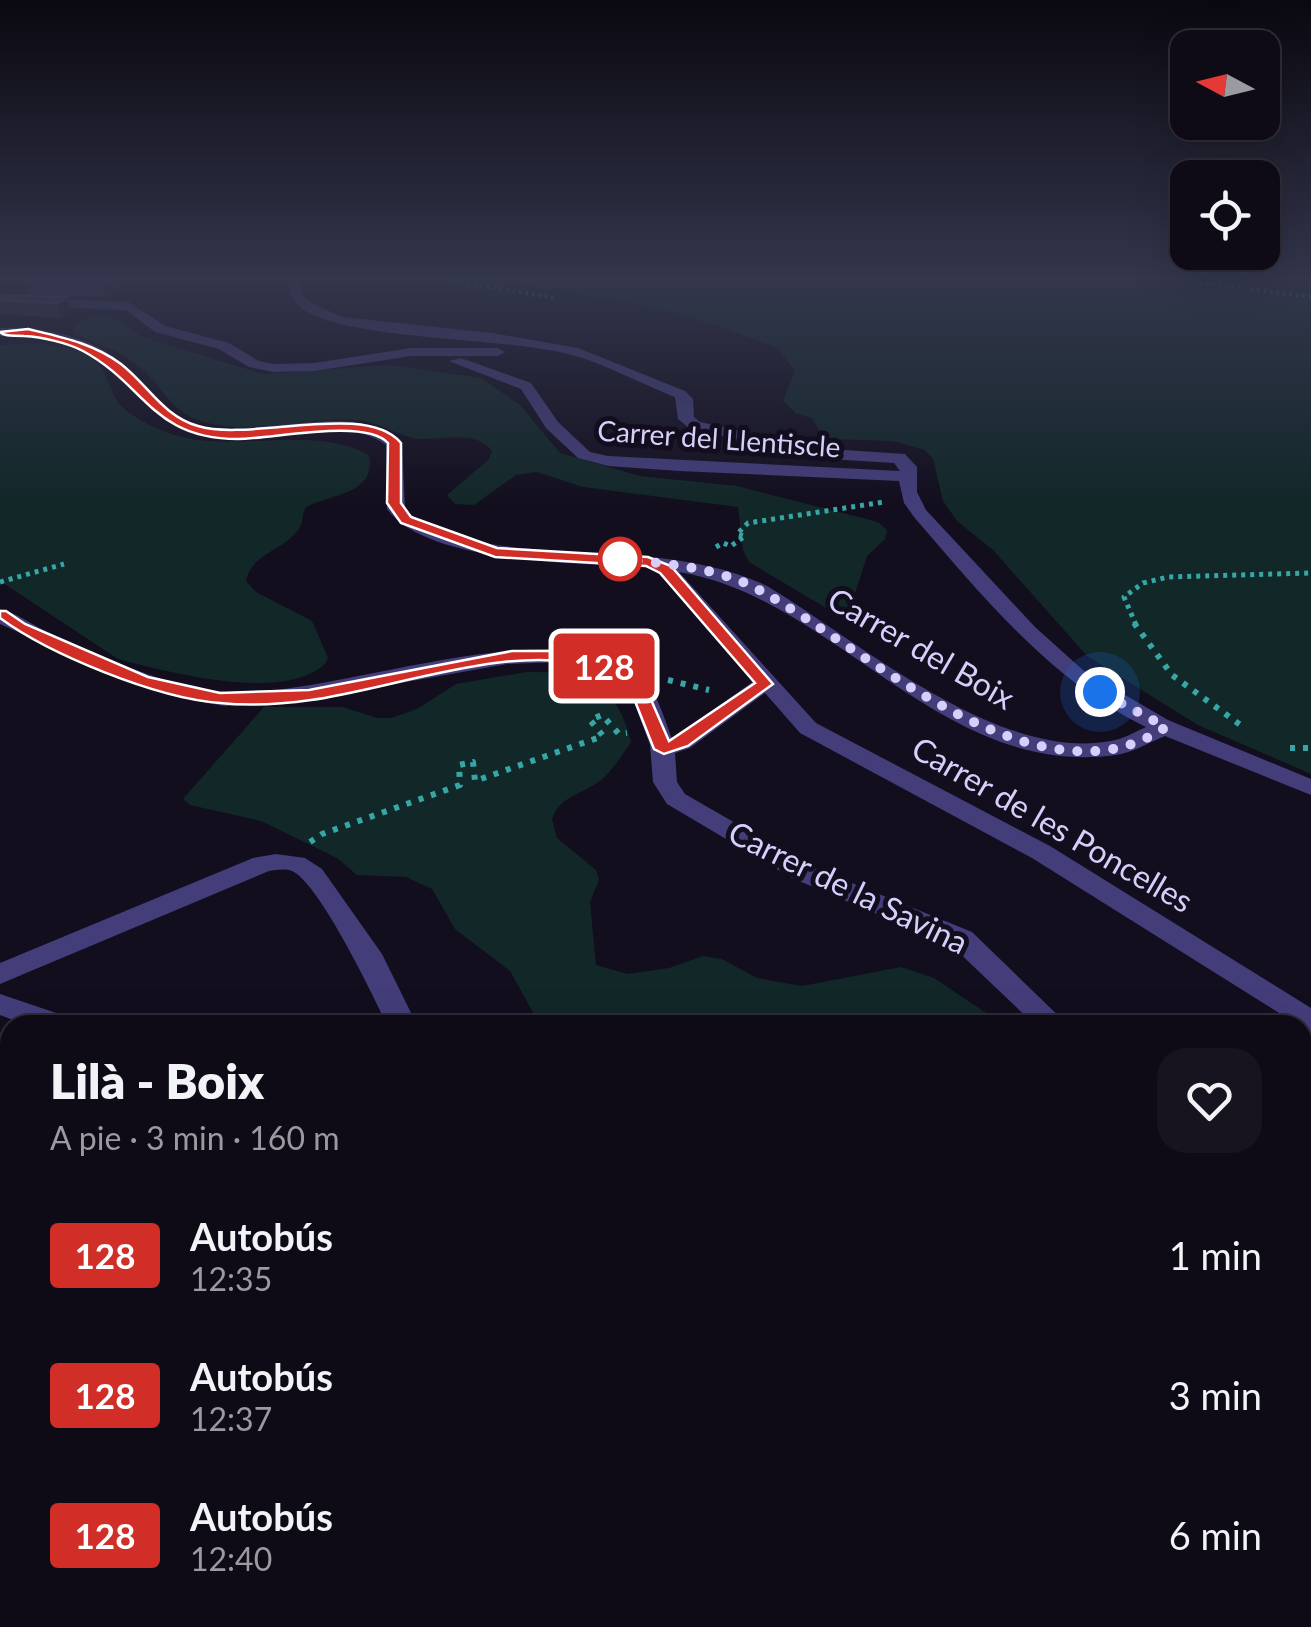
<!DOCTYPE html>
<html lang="es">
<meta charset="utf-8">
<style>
body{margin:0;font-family:Lato,sans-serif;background:#17131f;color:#f1f3f6;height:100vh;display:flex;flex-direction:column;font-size:38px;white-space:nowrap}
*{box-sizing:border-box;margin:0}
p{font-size:32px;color:#9b9aa1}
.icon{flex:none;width:55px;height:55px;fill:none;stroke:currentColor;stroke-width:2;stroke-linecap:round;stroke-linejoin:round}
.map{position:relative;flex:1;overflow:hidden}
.sheet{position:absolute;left:0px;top:1015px;width:1312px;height:612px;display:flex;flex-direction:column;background:#0e0a16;border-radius:30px 30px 0 0;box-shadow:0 10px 40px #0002,0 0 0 2px #2e2b35}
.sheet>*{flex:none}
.badge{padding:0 20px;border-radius:8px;font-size:35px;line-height:65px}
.needle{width:65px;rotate:277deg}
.tools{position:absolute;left:1170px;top:30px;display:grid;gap:20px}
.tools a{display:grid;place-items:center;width:110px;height:110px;border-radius:20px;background:#0e0a16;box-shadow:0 10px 40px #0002,0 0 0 2px #2e2b35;font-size:50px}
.you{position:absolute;width:50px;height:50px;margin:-25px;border:8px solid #fff;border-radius:50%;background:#1a73e8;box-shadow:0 0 0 15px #1a73e833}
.map>.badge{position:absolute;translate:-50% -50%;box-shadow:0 0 0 5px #fff}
.round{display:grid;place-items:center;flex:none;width:105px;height:105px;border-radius:30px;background:#17131f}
.summary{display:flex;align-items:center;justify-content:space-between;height:170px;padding:0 50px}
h1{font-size:48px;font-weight:800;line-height:75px}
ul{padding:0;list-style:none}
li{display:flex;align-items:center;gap:30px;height:140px;padding:0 50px}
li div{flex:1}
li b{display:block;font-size:38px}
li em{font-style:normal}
li .badge{min-width:110px;font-weight:700;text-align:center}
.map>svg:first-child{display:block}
.green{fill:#122728}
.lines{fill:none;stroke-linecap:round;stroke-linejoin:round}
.path-far2{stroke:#37a6a7;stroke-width:4;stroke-dasharray:2.5 4;stroke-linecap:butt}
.path-far1{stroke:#37a6a7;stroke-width:5;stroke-dasharray:4 5;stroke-linecap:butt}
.path{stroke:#37a6a7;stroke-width:6;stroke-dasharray:5 8;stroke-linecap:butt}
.minor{fill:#433d7a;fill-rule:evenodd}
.wall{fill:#31294b}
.shaded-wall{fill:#1d1631}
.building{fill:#433a5e;stroke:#5a5277;stroke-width:2.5}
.line{fill:#d02e26;stroke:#fff;stroke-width:2.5}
.walk{stroke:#d7cffb;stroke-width:10;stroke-dasharray:0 18}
.stop-dot{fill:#fff;stroke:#d02e26;stroke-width:5}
.labels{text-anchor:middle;stroke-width:10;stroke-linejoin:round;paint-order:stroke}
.far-street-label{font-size:28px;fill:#d7cffb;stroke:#120e1e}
.street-label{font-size:32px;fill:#d7cffb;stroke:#120e1e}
</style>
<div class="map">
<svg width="1311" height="1627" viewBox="0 0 1311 1627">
<rect width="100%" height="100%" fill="#120e1e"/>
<!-- green -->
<g class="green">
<path d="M469 278H1311V774L1198 725 1087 656 993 550 957 521 943 501 933 459 925 450 893 441 830 439 820 432 812 418 797 414 783 401 795 371 778 348 701 320 626 301Z"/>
<path d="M109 316 145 338 263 374 388 365 481 378 520 405 560 453 640 476 737 486 878 522 887 530 885 539 867 556 850 609 826 608 749 562 743 550 738 507 583 487 537 472 516 475 474 505 455 504 447 495 489 459 492 451C477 430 444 440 421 439 400 438 379 421 356 420 315 417 275 430 234 427 164 422 173 389 129 359 112 347 92 343 74 333L73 327 90 317Z"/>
<path d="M27 343C48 344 76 346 93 359 106 369 108 385 116 399 124 413 150 426 166 432 231 457 307 422 369 455 377 495 329 494 306 507 301 516 304 522 298 530 283 551 252 553 246 581L256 592 312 621 328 658 325 664C282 703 168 672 118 659L0 581V346Z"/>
<path d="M527 672C583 671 618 683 631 742 622 755 613 770 601 780 584 794 559 796 552 819L557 838 596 870 599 880 590 902 596 965 628 974 669 968 703 956 722 959 757 978 802 986 901 967 934 978 1004 1025H540L510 971 455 929 432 889 406 877 357 875 337 858 261 821 190 805 183 799 264 707H343L377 718H391L417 709 456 684Z"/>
<path d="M10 1127V1618H330L335 1627H0V1138Z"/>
<path d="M1302 1335 1311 1341V1448L1303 1450Z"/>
<path d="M975 1618H1215L1223 1627H985Z"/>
</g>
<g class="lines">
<!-- path-far2 -->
<g class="path-far2">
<path d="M429 278 557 298"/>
<path d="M1167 278 1311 297"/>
</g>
<!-- path-far1 -->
<g class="path-far1">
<path d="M716 547 723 543 731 546 745 536 737 534 748 523 884 502"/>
<path d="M0 582 64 564"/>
<path d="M1136 625 1124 597 1143 583 1168 577 1311 573"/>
</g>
<!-- path -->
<g class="path">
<path d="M1134 623 1172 675 1246 729"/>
<path d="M668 680 709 690"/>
<path d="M1290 748H1311"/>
<path d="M310 842 322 834 460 785 459 765 473 762 475 781 603 736 590 720 602 715 619 734 627 733"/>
</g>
<!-- minor -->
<g class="minor">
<path d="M289 278H301L303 295 310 302 342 317 492 333 578 348 685 391 693 399 694 417 700 422 814 448 905 454 917 467V492L926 510 1035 627 1084 671 1168 720 1311 779V795L1165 736C1150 742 1132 753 1116 755 941 779 836 598 679 572L816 723 1050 846 1311 1008V1033L1032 858 800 733 765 693 690 748 675 753 677 782 685 794 810 866 972 932 1068 1025H1035L952 946 792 878 667 804 653 782 650 745 631 694 626 686 597 668 560 662 507 664 288 703 225 706 180 698 130 682 0 624V609C17 613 32 625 48 632 104 657 164 687 227 692 328 700 567 603 642 677 657 692 665 720 672 739L754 681 659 573 645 567C581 563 427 564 387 509L386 445C344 412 257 447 205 437 161 429 141 394 108 367 78 342 38 335 0 336V328C43 327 89 335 123 364 149 387 170 422 208 428 262 437 361 399 402 443L405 509C451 557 585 549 649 557 689 561 730 568 767 586 859 641 997 762 1111 741 1123 739 1135 732 1146 727 1050 680 983 597 914 517L904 503 899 481 679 471 608 466 578 458 546 428 521 389 449 361 461 358 531 383 558 422 590 452 608 456 900 471 894 463 814 458 689 428 678 419 675 397C642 384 609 366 576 356 511 336 340 342 299 306 290 298 290 289 289 278Z"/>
<path d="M0 297 129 302 165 326 229 343 259 361 273 364 314 363 411 348H498L505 352 498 356H411L314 371 273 372 249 367 219 349 155 332 126 310 0 305Z"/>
<path d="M276 854 305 858 322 869 382 954 417 1025H387C373 995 319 883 292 871 285 868 276 870 269 871L0 984V963L253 858Z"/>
<path d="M0 994 68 1017 72 1025H26L0 1015Z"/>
<path d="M10 1060V1084L0 1087V1063Z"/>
<path d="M1302 1258 1311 1261V1292L1302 1289Z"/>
<path d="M382 1618H426L428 1627H384Z"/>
<path d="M610 1618H654L658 1627H614Z"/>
<path d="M870 1618H921L925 1627H874Z"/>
</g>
</g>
<!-- wall -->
<g class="wall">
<path d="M31 278H124L106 297 28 294 25 282Z"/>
<path d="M0 295 67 297 71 312 61 318 0 314Z"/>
</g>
<!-- shaded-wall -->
<g class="shaded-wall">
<path d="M109 278H124L106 297 103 285Z"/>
<path d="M67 297 71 312 61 318 57 303Z"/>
</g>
<!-- building -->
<g class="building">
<path d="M31 278H109L103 285 25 282Z"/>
<path d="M0 295H1L67 297 57 303 0 300Z"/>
</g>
<!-- sky -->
<linearGradient id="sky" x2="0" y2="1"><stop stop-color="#0a0810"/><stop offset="0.55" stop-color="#33364c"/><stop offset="1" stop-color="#33364c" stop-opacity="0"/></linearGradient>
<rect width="1311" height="506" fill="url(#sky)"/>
<!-- line -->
<path class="line" d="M28 329C61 337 93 343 121 364 148 385 163 416 198 426 250 442 366 401 401 443V503L411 517 497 548 648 557 671 566 773 684 688 746 664 754 654 749 629 686C615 680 602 672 588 667 517 642 387 690 311 700 283 704 248 706 220 703 155 698 49 654 0 618V611H6L25 624 148 677 220 693 309 690 512 651H550L590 656 642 679 669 741 755 683 660 573 646 566 495 557 401 523 387 503 388 443C365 418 272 439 238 439 152 439 146 385 83 351 68 343 42 337 24 336 13 335 4 337 0 332Z"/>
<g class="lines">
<!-- walk -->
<path class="walk" d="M620 559C667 564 719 567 761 591 867 649 1039 813 1166 727L1100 692"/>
</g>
<!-- markers -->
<circle class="stop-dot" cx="620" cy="559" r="20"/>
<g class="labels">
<!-- far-street labels -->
<g class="far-street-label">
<text transform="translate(719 439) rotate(4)" y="10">Carrer del Llentiscle</text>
</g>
<!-- street labels -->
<g class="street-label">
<text transform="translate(921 649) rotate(30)" y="11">Carrer del Boix</text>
<text transform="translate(1052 825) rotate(30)" y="11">Carrer de les Poncelles</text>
<text transform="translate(848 888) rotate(26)" y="11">Carrer de la Savina</text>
</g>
</g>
</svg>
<div class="tools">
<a><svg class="needle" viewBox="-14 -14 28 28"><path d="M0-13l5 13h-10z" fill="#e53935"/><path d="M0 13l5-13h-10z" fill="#9b9aa1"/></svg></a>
<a><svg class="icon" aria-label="locate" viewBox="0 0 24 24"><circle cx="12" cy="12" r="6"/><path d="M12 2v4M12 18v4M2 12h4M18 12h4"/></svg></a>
</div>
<div class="you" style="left:1100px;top:692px"></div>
<b class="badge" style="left:604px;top:666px;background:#d02e26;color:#fff">128</b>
<section class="sheet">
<div class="summary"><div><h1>Lilà - Boix</h1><p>A pie · 3 min · 160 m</p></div><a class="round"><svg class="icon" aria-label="heart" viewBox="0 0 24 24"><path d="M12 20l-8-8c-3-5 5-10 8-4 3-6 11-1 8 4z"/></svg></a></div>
<ul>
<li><span class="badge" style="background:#d02e26;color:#fff">128</span><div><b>Autobús</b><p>12:35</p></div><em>1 min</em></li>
<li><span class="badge" style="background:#d02e26;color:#fff">128</span><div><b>Autobús</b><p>12:37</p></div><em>3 min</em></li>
<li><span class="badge" style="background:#d02e26;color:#fff">128</span><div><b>Autobús</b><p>12:40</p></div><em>6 min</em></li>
</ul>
</section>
</div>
